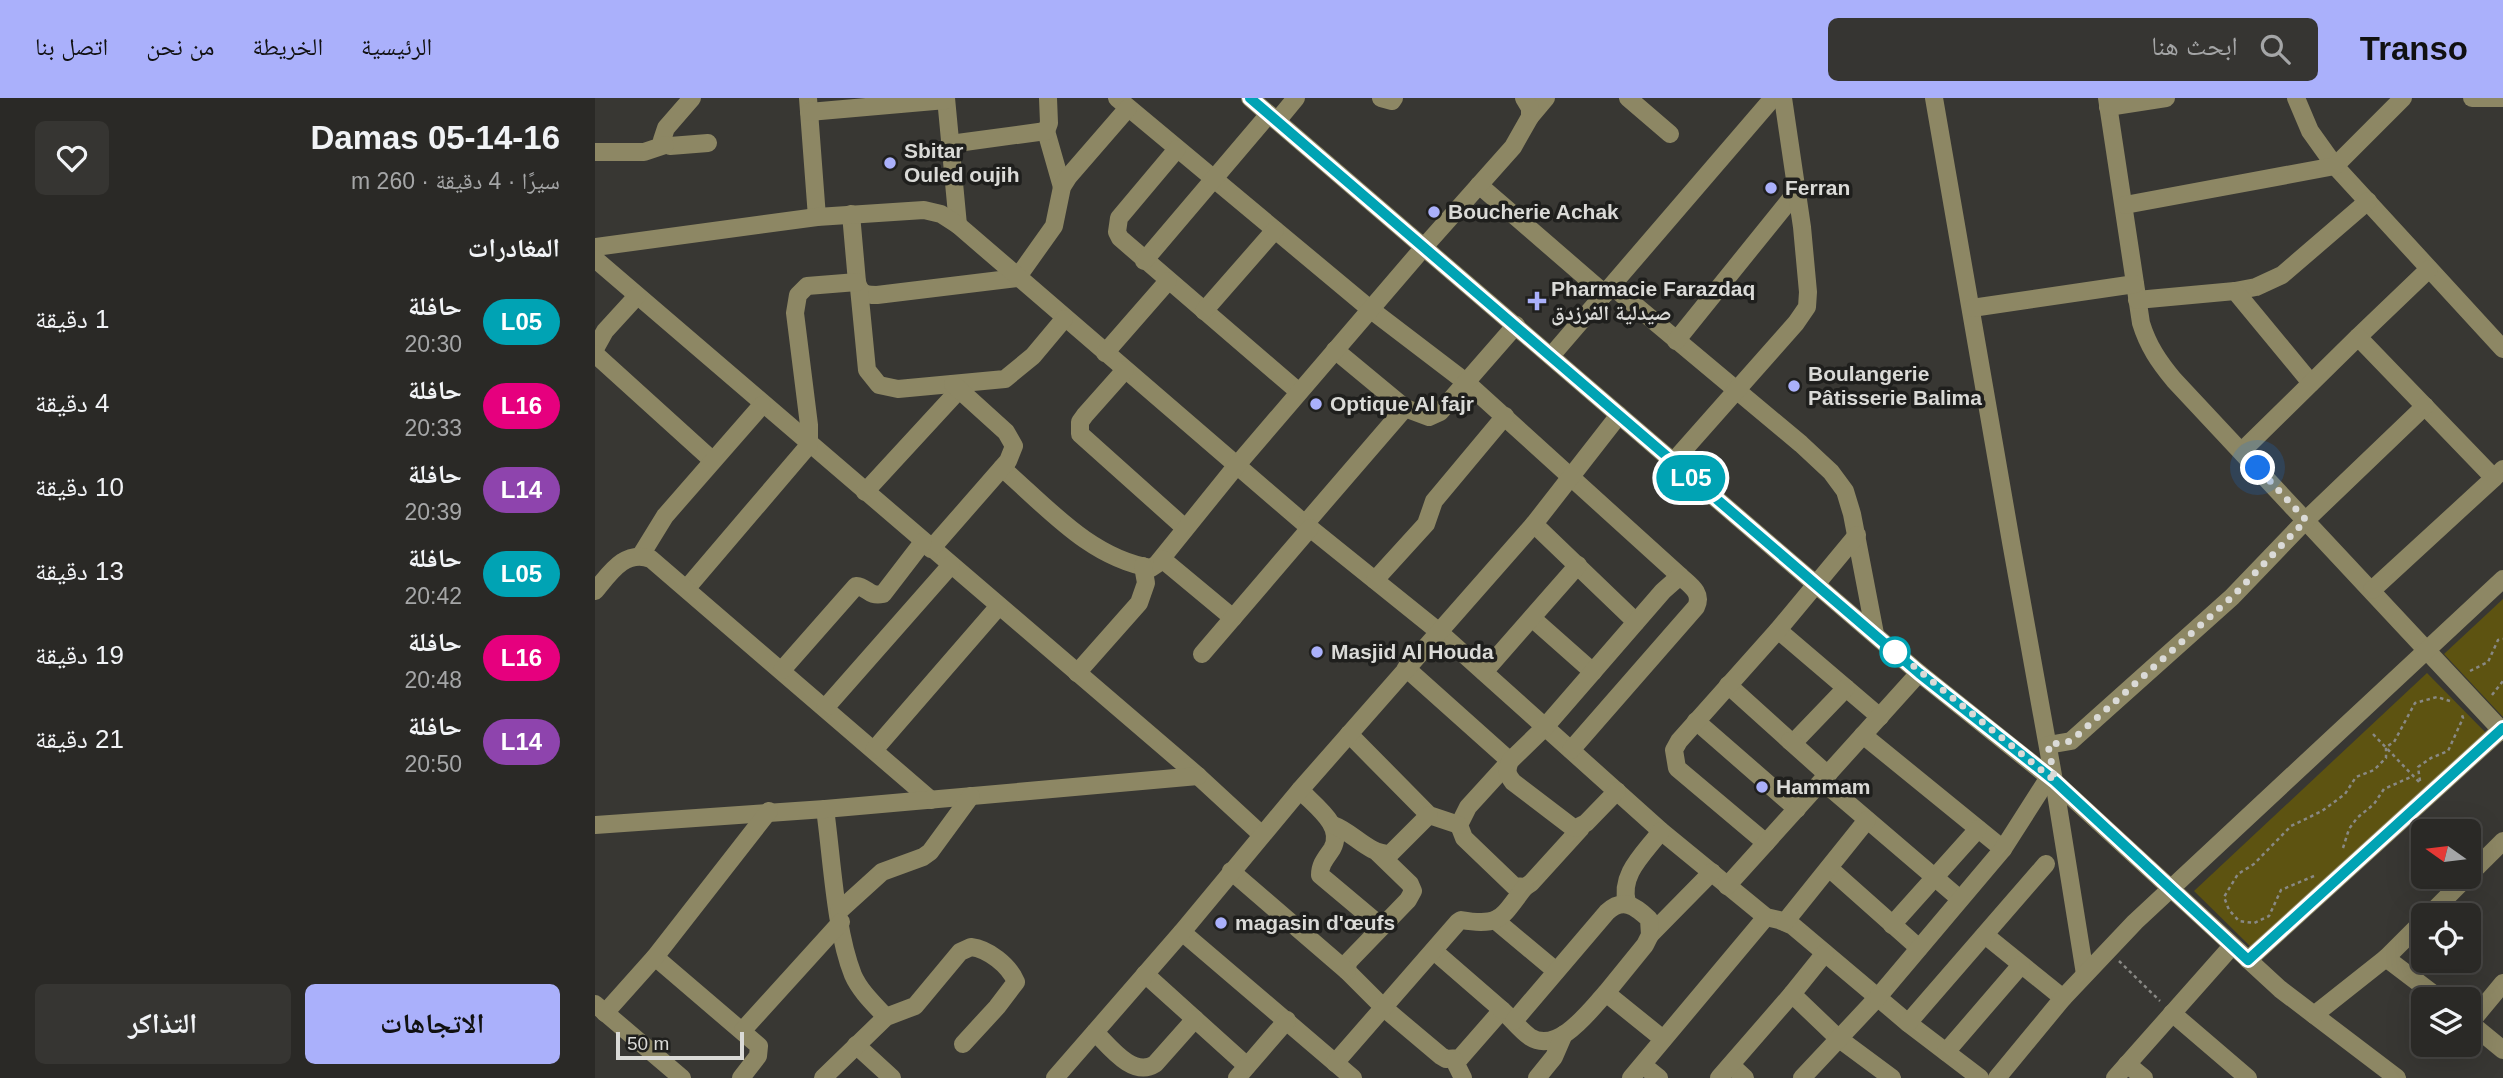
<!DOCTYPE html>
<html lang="ar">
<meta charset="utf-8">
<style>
body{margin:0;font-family:Arial,"Noto Naskh Arabic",sans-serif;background:#363532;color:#f1f3f6;direction:rtl;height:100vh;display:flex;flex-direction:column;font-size:26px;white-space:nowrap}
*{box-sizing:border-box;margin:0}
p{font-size:23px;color:#a5a6a7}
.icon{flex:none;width:38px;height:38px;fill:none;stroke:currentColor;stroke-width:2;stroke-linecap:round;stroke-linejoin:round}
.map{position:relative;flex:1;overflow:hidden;direction:ltr}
.side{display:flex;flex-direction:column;background:#2a2926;width:595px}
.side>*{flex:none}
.badge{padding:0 14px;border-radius:23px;font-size:24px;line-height:46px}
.needle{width:46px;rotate:284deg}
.fabs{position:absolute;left:1816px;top:721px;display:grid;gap:14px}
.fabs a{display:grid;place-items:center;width:70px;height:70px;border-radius:10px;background:#2a2926;box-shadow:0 7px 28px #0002,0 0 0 2px #464543;font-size:35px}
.scale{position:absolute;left:21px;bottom:18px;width:128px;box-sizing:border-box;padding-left:7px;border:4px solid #dadad7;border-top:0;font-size:19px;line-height:24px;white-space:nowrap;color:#dadad7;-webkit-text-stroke:5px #1f1f1d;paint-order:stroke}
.you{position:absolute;width:35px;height:35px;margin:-18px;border:5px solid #fff;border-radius:50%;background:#1a73e8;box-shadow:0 0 0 10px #1a73e833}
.map>.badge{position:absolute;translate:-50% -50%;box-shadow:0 0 0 4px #fff}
h2{padding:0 35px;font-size:26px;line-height:63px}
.round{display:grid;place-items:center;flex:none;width:74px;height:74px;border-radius:10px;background:#363532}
.headline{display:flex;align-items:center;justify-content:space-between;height:119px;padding:0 35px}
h1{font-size:33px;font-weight:700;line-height:52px}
.action{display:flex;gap:14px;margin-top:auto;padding:14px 35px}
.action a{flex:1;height:80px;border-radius:10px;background:#aab0fb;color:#111;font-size:28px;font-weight:700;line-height:80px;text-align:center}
.action a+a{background:#363532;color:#f1f3f6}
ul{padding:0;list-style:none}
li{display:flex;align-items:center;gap:21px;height:84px;padding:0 35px}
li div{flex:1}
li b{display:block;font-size:26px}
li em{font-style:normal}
li .badge{min-width:77px;font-weight:700;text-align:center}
header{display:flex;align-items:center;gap:42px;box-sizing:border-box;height:98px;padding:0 35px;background:#aab0fb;color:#111}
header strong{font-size:33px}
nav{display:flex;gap:38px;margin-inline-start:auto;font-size:24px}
.search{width:490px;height:63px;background:#363532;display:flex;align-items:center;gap:18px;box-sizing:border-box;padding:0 24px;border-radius:10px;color:#a5a6a7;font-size:26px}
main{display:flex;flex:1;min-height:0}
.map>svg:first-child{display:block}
.green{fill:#5d5311}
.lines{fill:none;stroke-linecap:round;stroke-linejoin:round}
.path{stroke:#898985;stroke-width:2.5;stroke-dasharray:3.5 3.5;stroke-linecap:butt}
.minor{stroke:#8d8764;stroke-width:18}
.line-casing{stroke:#fff;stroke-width:16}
.line{stroke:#00a3b4;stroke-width:10}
.walk{stroke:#dadad7;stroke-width:7;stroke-dasharray:0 12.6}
.poi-dot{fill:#aab0fb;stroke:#1f1f1d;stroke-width:2.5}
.stop-dot{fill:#fff;stroke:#00a3b4;stroke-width:3.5}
.labels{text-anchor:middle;stroke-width:7;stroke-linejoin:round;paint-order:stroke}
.poi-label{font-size:21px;font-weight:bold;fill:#dadad7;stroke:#1f1f1d;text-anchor:start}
</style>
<header>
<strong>Transo</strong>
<div class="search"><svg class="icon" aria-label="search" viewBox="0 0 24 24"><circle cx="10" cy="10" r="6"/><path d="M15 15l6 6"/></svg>ابحث هنا</div>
<nav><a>الرئيسية</a><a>الخريطة</a><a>من نحن</a><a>اتصل بنا</a></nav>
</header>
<main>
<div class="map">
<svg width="1908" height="980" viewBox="0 0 1908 980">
<rect width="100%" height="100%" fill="#383733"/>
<!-- green -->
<g class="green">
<path d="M1908 501V619L1849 556Z"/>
<path d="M1832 575 1894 638 1657 850 1599 793Z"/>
</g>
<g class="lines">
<!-- path -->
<g class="path">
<path d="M1875 573 1893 564 1903 542 1908 541"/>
<path d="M1897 597 1908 583"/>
<path d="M1778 636 1824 684"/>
<path d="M1825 683 1823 669 1836 660 1853 653 1868 620 1867 617"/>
<path d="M1748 750 1754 731 1762 720 1779 706 1789 691 1818 678"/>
<path d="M1719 778 1686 792 1674 818 1659 825 1644 823 1634 812 1629 799 1643 776 1659 766 1696 728 1727 713 1750 696 1761 679 1779 672 1791 660V649L1799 644 1820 605 1842 599 1855 603"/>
<path d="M1524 863 1565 903"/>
</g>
<!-- minor -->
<g class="minor">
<path d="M97 0 71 30 67 42 75 48 113 45"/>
<path d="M213 0 222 119"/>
<path d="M351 0 363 127"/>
<path d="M522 0 775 211 872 285 1085 478"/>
<path d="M655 0 1324 575 1459 683 1685 891 1802 980"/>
<path d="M786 0 797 3 799 0"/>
<path d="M1033 0 1075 36"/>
<path d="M1339 0 1416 444 1459 683 1490 876"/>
<path d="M1512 0 1546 225C1553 248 1564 264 1579 282L1908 634"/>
<path d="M1701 0 1715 33 1740 68 1908 251"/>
<path d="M1877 0H1907"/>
<path d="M1513 9 1571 0"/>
<path d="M214 14 351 2"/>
<path d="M935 19 951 0"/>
<path d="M682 23 701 0"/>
<path d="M451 33 467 89"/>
<path d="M355 46 451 33 454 25 453 0"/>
<path d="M582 51 524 120 522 134 525 140 704 294"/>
<path d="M0 54H49L70 47"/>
<path d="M884 87 1010 196"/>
<path d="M1530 107 1740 68 1808 0"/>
<path d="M256 116 262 184C265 196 271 197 282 197L422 180 459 128 467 89 474 78 533 10"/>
<path d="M0 149 222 119 329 112 346 116 363 127 710 426 843 533 1066 733 1171 819 1184 822 1198 828 1313 925 1385 980"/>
<path d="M0 161 603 678 667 737"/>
<path d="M549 163 674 16"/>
<path d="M1017 188 1206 346 1236 374 1250 393 1257 416 1280 536"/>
<path d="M264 190 272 272 284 287 303 291 410 281 438 258 469 221"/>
<path d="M1640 193 1661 189 1687 177 1773 103"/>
<path d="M1542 202 1640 193 1716 285"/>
<path d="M1377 210 1540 186"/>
<path d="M609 213 680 132"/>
<path d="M1763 239 1834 171"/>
<path d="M1081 243 1202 93"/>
<path d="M0 251 10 233 42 198"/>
<path d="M740 252 810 310 834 319 845 314 921 227"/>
<path d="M510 255 573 183"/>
<path d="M0 256 117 362"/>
<path d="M956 258 1178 0"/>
<path d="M530 272 490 317 485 324V336L590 430"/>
<path d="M1647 353 1763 239 1899 380 1908 371"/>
<path d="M1078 364 1201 225 1212 209 1213 194 1207 129 1188 0"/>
<path d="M407 370C452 409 495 460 556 470L562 466 642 367 829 149 918 49 935 19V10L929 0"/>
<path d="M270 394 364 292"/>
<path d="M710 426 810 310"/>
<path d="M939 426 1041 524"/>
<path d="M336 451 413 363 419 348 411 334 358 286"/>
<path d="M46 457 70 418 167 307"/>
<path d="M567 461 638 520"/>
<path d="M780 482 831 426 839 403 910 318"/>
<path d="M92 490 214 347V327L200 215 203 197 212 188 262 184"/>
<path d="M1777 492 1899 380"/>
<path d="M0 493C15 475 30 451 56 461L336 702"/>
<path d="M937 520 998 574"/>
<path d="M1183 532 1285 619"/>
<path d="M607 556 715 430"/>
<path d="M811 570 915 663 873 709 864 727 869 740 919 788 930 789 936 785 986 730"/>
<path d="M187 572 261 488C273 489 273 499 288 496L328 444"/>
<path d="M889 574 983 467"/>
<path d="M482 575 544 505 551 485 548 468"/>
<path d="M1133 587 1195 643 1201 642 1251 590"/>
<path d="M230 610 356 467"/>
<path d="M1101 623 1202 711"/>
<path d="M754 636 834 717 864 727"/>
<path d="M1268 637 1408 751"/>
<path d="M1195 643 1233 677"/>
<path d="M1453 647 1476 643 1637 499 1711 422 1830 308"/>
<path d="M279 652 404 508"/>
<path d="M976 652 1101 509C1108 495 1095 487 1085 478L1068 493 950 629 915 663C911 673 912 676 918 684L977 729 981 730 991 725 1022 693"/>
<path d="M1227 683 1365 801"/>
<path d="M705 692C720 708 750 728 737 751 731 760 725 766 725 777L787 829"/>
<path d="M230 711C237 760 240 832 258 877 265 893 279 906 291 919"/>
<path d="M0 727 230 711 603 678"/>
<path d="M738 727C758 734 773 756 795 756L834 717"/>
<path d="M1171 745 1082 670 1079 652 1084 643 1183 532 1262 437"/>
<path d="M783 755 815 786 818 793 813 802 753 864 752 873 789 910 846 958 851 961 865 960 907 912C916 920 925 932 935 939 963 957 995 912 1011 895L1068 941"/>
<path d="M1234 770 1324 850"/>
<path d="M636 773 752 873"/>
<path d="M1874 777 1908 743"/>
<path d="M1132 788 1324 575"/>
<path d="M1032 805C1024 776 1050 755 1066 733"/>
<path d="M244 813 287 774 328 759 335 754 376 698"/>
<path d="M1834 817 1872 779"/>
<path d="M900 822 961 873"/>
<path d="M1190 824 1272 722"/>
<path d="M1297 827 1383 731"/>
<path d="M587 834 758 980"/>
<path d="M1055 837 1117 774"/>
<path d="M1390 837 1468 900"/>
<path d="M839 853 907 912"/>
<path d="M60 859 164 948 163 958 146 980"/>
<path d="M1791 860 1845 901"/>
<path d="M1653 862 1908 630"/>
<path d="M550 876 652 968"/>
<path d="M1197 896 1243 940 1297 980"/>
<path d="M0 906 87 980"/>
<path d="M10 915 60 859 174 713"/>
<path d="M1577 915 1653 980"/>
<path d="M1719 917 1791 860 1829 822"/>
<path d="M919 923 1012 814C1028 799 1040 808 1054 821L1055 837 1050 847 1011 895"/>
<path d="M1874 924 1908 952"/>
<path d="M1313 925 1451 766"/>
<path d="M1875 925 1908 885"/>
<path d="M148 932 246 824"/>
<path d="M500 934C515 949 538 980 560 966L600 921"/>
<path d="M261 947 297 980"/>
<path d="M1351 954 1426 867"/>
<path d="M859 962 868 980"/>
<path d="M740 965 863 824 866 822C907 829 906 819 930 789"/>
<path d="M1532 966 1549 980"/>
<path d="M1048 967 1064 980"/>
<path d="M1136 967 1150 980"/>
<path d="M228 980 291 919 320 908 365 854 376 849C393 851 414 867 421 884L402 909 368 946"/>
<path d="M460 980 587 834 705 692 939 426 1024 317"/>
<path d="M642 980 692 922"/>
<path d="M942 980 959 959 969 936"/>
<path d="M1036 980 1171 819"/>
<path d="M1124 980 1197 896 1230 855"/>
<path d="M1207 980 1283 899 1408 751 1454 679"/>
<path d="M1402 980 1468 900 1540 824 1908 481"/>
<path d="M1520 980 1637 848"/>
</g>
</g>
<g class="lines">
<defs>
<path id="line" d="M655 0 1324 575 1460 683 1653 862 1908 630"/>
</defs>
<!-- line casing -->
<use href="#line" class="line-casing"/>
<!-- line -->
<use href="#line" class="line"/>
<!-- walk -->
<path class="walk" d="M1300 554 1295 549 1460 683 1453 647 1476 643 1637 499 1711 422 1663 370"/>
</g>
<!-- markers -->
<g class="poi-dot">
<circle cx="295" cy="65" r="7"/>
<circle cx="1176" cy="90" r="7"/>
<circle cx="839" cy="114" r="7"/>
<path d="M938.5 192.5h7v7h7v7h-7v7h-7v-7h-7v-7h7z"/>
<circle cx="1199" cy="288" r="7"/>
<circle cx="721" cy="306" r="7"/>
<circle cx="722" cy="554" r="7"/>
<circle cx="1167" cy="689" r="7"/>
<circle cx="626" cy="825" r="7"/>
</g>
<circle class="stop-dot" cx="1300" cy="554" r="14"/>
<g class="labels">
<!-- poi labels -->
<g class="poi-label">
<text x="309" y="60">Sbitar<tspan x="309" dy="24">Ouled oujih</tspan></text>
<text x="1190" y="97">Ferran</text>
<text x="853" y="121">Boucherie Achak</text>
<text x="956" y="198">Pharmacie Farazdaq<tspan x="956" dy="24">صيدلية الفرزدق</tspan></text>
<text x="1213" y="283">Boulangerie<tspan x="1213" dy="24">Pâtisserie Balima</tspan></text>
<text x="735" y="313">Optique Al fajr</text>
<text x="736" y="561">Masjid Al Houda</text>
<text x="1181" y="696">Hammam</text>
<text x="640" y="832">magasin d'œufs</text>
</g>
</g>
</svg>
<div class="fabs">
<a><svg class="needle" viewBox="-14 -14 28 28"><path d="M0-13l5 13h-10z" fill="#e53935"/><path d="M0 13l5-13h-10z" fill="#a5a6a7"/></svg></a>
<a><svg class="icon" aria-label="locate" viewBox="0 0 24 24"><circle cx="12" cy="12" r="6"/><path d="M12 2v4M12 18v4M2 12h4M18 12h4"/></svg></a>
<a><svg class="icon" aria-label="layers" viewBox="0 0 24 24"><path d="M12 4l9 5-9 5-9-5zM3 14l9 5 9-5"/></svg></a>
</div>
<div class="scale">50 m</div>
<div class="you" style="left:1663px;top:370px"></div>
<b class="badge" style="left:1096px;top:380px;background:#00a3b4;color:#fff">L05</b>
</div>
<section class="side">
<div class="headline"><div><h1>05-14-16 Damas</h1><p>سيرًا · 4 دقيقة · 260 m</p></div><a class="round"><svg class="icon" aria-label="heart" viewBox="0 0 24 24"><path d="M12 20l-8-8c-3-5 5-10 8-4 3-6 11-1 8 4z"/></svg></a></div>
<h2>المغادرات</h2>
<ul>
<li><span class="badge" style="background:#00a3b4;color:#fff">L05</span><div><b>حافلة</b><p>20:30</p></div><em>1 دقيقة</em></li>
<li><span class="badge" style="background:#e6007e;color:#fff">L16</span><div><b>حافلة</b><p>20:33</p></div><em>4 دقيقة</em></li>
<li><span class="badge" style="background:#8e44ad;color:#fff">L14</span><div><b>حافلة</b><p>20:39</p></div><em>10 دقيقة</em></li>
<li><span class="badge" style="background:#00a3b4;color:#fff">L05</span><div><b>حافلة</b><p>20:42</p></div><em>13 دقيقة</em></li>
<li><span class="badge" style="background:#e6007e;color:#fff">L16</span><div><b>حافلة</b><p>20:48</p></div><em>19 دقيقة</em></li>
<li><span class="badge" style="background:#8e44ad;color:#fff">L14</span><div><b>حافلة</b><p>20:50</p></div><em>21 دقيقة</em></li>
</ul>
<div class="action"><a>الاتجاهات</a><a>التذاكر</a></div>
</section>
</main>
